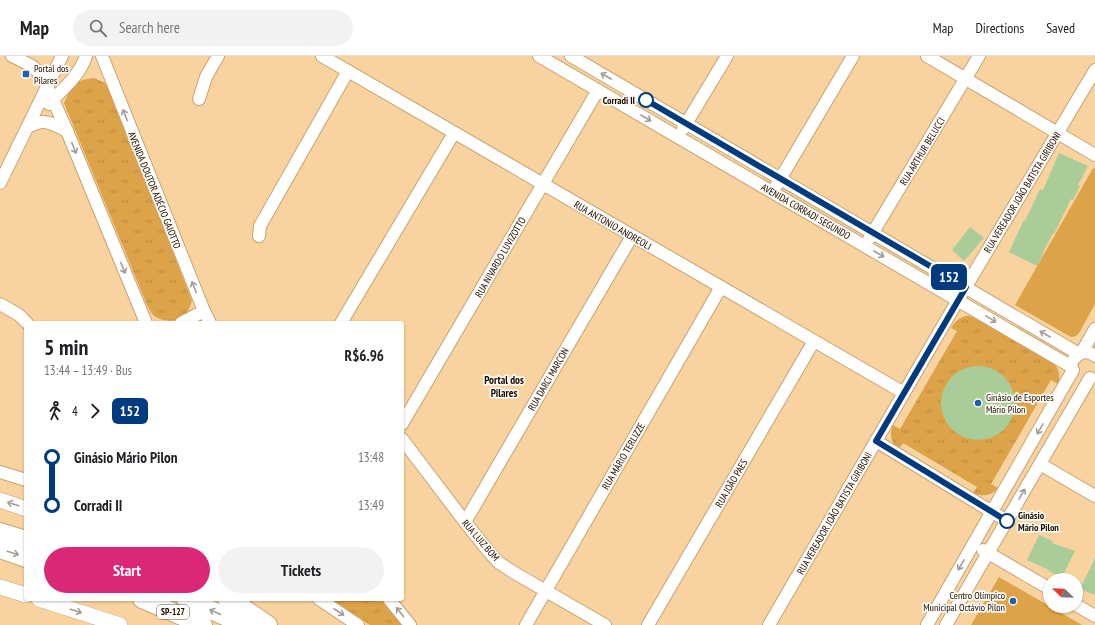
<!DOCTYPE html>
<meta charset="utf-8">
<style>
body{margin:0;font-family:"PT Sans Narrow",sans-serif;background:#f2f2f2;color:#202124;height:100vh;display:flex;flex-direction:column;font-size:15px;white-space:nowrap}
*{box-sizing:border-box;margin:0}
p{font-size:13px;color:#757577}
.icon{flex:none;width:22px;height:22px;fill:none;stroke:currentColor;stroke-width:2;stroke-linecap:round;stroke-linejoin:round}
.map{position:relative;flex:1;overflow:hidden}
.side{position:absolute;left:24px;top:265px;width:380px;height:280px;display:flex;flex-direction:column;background:#fff;border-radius:4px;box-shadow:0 1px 3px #0004}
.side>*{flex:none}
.badge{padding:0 8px;border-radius:6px;font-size:14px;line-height:26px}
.needle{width:26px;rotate:293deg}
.tools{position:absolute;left:1043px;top:517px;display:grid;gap:8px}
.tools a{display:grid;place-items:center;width:40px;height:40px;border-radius:50%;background:#fff;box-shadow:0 1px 3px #0004;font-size:20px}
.map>.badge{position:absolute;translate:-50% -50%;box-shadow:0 0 0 2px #fff}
.legs{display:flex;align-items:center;gap:6px;height:44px;padding:0 20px;font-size:13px}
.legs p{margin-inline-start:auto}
.headline{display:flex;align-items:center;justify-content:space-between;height:68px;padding:0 20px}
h1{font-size:22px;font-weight:800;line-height:30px}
.action{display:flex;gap:8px;margin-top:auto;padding:8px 20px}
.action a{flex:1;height:46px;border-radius:24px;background:#db2777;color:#fff;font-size:16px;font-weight:800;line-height:46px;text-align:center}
.action a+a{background:#f2f2f2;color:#202124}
ul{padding:0 20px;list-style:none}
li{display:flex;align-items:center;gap:14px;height:48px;font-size:15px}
li i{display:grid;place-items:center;width:6px;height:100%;margin:0 5px;background:currentColor}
li i::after{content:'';width:10px;height:10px;margin:-5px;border:3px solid;border-radius:50%;background:#fff}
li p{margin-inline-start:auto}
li:first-child i{background:linear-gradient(#0000 50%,currentColor 0)}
li:last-child i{background:linear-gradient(currentColor 50%,#0000 0)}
header{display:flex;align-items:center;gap:24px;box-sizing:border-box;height:56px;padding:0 20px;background:#fff;border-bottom:1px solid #e0e0e0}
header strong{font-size:19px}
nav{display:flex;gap:22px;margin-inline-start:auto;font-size:14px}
.search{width:280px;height:36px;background:#f2f2f2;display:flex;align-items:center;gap:10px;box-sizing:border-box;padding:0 14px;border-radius:22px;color:#757577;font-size:15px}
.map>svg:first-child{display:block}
.grass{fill:url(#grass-tufts)}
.green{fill:#dca348}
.building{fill:#a9cc99}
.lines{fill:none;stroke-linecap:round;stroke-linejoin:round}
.minor-casing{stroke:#c6a370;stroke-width:14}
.major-casing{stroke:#c6a370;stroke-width:16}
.highway-casing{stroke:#c6a370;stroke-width:20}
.minor{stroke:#fff;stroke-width:12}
.major{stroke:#fff;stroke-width:15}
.highway{stroke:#fff;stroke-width:18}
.oneway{stroke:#a29d99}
.line-1-casing{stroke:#fff;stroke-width:9}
.line-1{stroke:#003b80;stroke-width:6}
.poi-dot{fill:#1e60b0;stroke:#fefaf5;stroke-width:1.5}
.stop-1-dot{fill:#fff;stroke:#003b80;stroke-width:2}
.labels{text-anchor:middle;stroke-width:3.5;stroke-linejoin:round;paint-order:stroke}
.shield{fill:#fefaf5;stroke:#5c534a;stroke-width:1}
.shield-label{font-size:9px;font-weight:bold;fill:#170b00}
.poi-label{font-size:10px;fill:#170b00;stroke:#fefaf5;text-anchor:start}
.stop-label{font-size:10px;font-weight:bold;fill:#170b00;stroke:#fefaf5;text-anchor:end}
.street-label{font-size:10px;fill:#170b00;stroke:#fefaf5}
.neighbourhood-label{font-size:11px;font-weight:bold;fill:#170b00;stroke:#fefaf5}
</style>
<header>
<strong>Map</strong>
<div class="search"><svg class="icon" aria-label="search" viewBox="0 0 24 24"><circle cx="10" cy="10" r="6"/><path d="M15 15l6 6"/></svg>Search here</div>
<nav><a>Map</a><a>Directions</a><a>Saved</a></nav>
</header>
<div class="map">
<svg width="1095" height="569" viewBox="0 0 1095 569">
<defs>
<pattern id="grass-tufts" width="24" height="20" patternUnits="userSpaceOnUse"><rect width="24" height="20" fill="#dca348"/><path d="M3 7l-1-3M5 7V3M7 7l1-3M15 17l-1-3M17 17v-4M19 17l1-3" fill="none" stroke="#bc8b3d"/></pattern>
</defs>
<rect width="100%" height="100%" fill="#f8d39f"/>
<!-- grass -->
<g class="grass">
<path d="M94 22 105 27 113 42 192 245C190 250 188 258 182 261 174 267 162 265 154 260 151 257 149 253 147 249L64 47C72 30 75 24 94 22Z"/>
<path d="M966 260H970L977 263 1054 308C1060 314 1060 320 1058 328L1051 324 991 428 998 432C991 440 983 441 973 437L977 431 903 387 899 393C891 387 889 378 893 369L900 373 957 275 951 272C955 265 959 262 966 260Z"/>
<path d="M331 543H382L403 569H370Z"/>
</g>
<!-- green -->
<g class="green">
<path d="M1093 112 1095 113V248L1079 277 1076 280 1071 281 1015 249Z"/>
<path d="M999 521 1082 569H971Z"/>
</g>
<!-- building -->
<g class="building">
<path d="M1059 97 1088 110 1078 129 1080 130 1073 144 1071 143 1054 178 1053 177 1043 196H1044L1037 210 1009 196 1024 164 1025 165 1040 133 1043 134Z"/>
<path d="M970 171 984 182 964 205 952 194Z"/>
<circle cx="978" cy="347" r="37"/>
<path d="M1039 479 1053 485 1052 487 1075 495 1062 521 1048 515 1049 514 1027 504Z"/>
<path d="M1095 502V539L1080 533Z"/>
</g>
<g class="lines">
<defs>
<g id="minor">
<path d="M12 0 32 10 41 19 47 30 67 75 146 267"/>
<path d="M102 0 204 255 210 267"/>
<path d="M322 0 904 337"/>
<path d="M539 0 1072 311"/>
<path d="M571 0 1079 298"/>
<path d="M927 0 1095 99"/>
<path d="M199 43 206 21 218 0"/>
<path d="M49 48C63 32 79 21 86 0"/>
<path d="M28 71C32 69 37 67 41 66 50 65 60 71 67 75"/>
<path d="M683 73 727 0"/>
<path d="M0 127 62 0"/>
<path d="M776 130 853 0"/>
<path d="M259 180 260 170 348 15"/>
<path d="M869 183 979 0"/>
<path d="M0 248 19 259 27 267"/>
<path d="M181 267 204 255"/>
<path d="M341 267 454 77"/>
<path d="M1082 296 1095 273"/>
<path d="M1074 303C1080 295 1088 294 1095 300"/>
<path d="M402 368 598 34"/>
<path d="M402 383 465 466 489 496 498 506 513 516 605 569"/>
<path d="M876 385 1007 465"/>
<path d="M1040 408 1095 440"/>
<path d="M0 416 26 424"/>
<path d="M465 466 632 180"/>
<path d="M983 494 1050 533"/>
<path d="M319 543 358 569"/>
<path d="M389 543 410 569"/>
<path d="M1076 549 1095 560"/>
<path d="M526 569 721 231"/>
<path d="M648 569 814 285"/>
<path d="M769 569 958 244 1095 14"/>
<path d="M927 569 1073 314"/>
<path d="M946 569 1090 322"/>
</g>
<g id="major">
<path d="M0 444 26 453"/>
<path d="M0 531 26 539"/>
<path d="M39 543 120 569"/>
</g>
<g id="highway">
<path d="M0 476 26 484"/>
<path d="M0 493 26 502"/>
<path d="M142 543 203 569"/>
<path d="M186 543 245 569"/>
<path d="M227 543 243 552 268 569"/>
</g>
</defs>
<!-- minor casing -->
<use href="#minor" class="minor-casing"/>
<!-- major casing -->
<use href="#major" class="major-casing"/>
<!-- highway casing -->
<use href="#highway" class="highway-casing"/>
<!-- minor -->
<use href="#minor" class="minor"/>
<!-- major -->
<use href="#major" class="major"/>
<!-- highway -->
<use href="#highway" class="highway"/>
</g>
<!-- one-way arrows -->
<defs><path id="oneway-shaft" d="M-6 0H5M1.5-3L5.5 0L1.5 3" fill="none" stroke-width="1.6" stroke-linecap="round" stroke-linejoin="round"/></defs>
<g class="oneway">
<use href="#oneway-shaft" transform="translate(606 20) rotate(-150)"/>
<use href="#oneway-shaft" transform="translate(125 59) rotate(-112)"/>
<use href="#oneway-shaft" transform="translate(646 62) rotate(30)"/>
<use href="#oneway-shaft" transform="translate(74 92) rotate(68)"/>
<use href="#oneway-shaft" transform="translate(879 198) rotate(30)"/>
<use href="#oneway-shaft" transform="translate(123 212) rotate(68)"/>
<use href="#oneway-shaft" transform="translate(194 231) rotate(-112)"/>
<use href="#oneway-shaft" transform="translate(991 263) rotate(31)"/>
<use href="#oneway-shaft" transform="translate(1045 278) rotate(-150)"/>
<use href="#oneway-shaft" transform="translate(1040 373) rotate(120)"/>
<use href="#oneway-shaft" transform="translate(1022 438) rotate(-60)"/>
<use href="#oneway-shaft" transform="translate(13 448) rotate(-162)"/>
<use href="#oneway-shaft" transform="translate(13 497) rotate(18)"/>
<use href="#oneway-shaft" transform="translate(961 509) rotate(120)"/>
<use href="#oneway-shaft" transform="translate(76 555) rotate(18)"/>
<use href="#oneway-shaft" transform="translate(215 556) rotate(-156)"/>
<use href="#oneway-shaft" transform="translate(339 556) rotate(33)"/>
<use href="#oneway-shaft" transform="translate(400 556) rotate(-128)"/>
</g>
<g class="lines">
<defs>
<path id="line-1" d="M646 44 966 231 876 385 1007 465"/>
</defs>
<!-- line-1 casing -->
<use href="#line-1" class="line-1-casing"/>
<!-- line-1 -->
<use href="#line-1" class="line-1"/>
</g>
<!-- markers -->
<g class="poi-dot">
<rect x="22" y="14" width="8" height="8" rx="2"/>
<circle cx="978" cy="347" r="4"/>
<circle cx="1013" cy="545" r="4"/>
</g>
<g class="stop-1-dot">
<circle cx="646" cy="44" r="7"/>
<circle cx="1007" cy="465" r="7"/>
</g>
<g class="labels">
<!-- shield labels -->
<rect class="shield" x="157" y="549" width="32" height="14" rx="3"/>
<g class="shield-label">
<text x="173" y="559">SP-127</text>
</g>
<!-- poi labels -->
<g class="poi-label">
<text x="34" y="16">Portal dos<tspan x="34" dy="12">Pilares</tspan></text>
<text x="986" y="345">Ginásio de Esportes<tspan x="986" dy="12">Mário Pilon</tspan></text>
<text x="1005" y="543" text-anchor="end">Centro Olímpico<tspan x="1005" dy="12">Municipal Octávio Pilon</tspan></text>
</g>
<!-- stop labels -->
<g class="stop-label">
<text x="635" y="48">Corradi II</text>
<text x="1018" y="463" text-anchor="start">Ginásio<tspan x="1018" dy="12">Mário Pilon</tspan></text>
</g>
<!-- street labels -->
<g class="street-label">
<text transform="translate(922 95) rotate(-59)" y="4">RUA ARTHUR BELUCCI</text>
<text transform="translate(155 134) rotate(68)" y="4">AVENIDA DOUTOR ADÉCIO GAIOTTO</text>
<text transform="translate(1022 136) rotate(-59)" y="4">RUA VEREADOR JOÃO BATISTA GIRIBONI</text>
<text transform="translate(806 155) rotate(30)" y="4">AVENIDA CORRADI SEGUNDO</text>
<text transform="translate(613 169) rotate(30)" y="4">RUA ANTONIO ANDREOLI</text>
<text transform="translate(500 201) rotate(-60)" y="4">RUA NIVARDO LUVIZOTTO</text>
<text transform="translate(548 323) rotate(-60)" y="4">RUA DARCI MARCON</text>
<text transform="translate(623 400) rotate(-60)" y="4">RUA MÁRIO TERLIZZE</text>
<text transform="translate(731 427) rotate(-60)" y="4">RUA JOÃO PAES</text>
<text transform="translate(834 457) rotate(-60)" y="4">RUA VEREADOR JOÃO BATISTA GIRIBONI</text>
<text transform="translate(481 484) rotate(49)" y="4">RUA LUIZ BOM</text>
</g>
<!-- neighbourhood labels -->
<g class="neighbourhood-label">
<text x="504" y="328">Portal dos<tspan x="504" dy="13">Pilares</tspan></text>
</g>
</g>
</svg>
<div class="tools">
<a><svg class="needle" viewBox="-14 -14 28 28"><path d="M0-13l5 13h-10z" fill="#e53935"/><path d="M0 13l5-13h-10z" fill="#757577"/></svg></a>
</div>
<b class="badge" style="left:949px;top:221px;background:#003b80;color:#fff">152</b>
<section class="side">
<div class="headline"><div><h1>5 min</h1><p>13:44 – 13:49 · Bus</p></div><b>R$6.96</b></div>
<div class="legs"><svg class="icon" aria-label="walk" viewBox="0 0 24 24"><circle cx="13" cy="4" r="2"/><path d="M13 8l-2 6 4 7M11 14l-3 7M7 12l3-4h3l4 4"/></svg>4<svg class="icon" aria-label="forward" viewBox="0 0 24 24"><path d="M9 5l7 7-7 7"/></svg><b class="badge" style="background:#003b80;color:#fff">152</b></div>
<ul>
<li><i style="color:#003b80"></i><b>Ginásio Mário Pilon</b><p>13:48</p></li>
<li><i style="color:#003b80"></i><b>Corradi II</b><p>13:49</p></li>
</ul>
<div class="action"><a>Start</a><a>Tickets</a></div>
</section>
</div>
